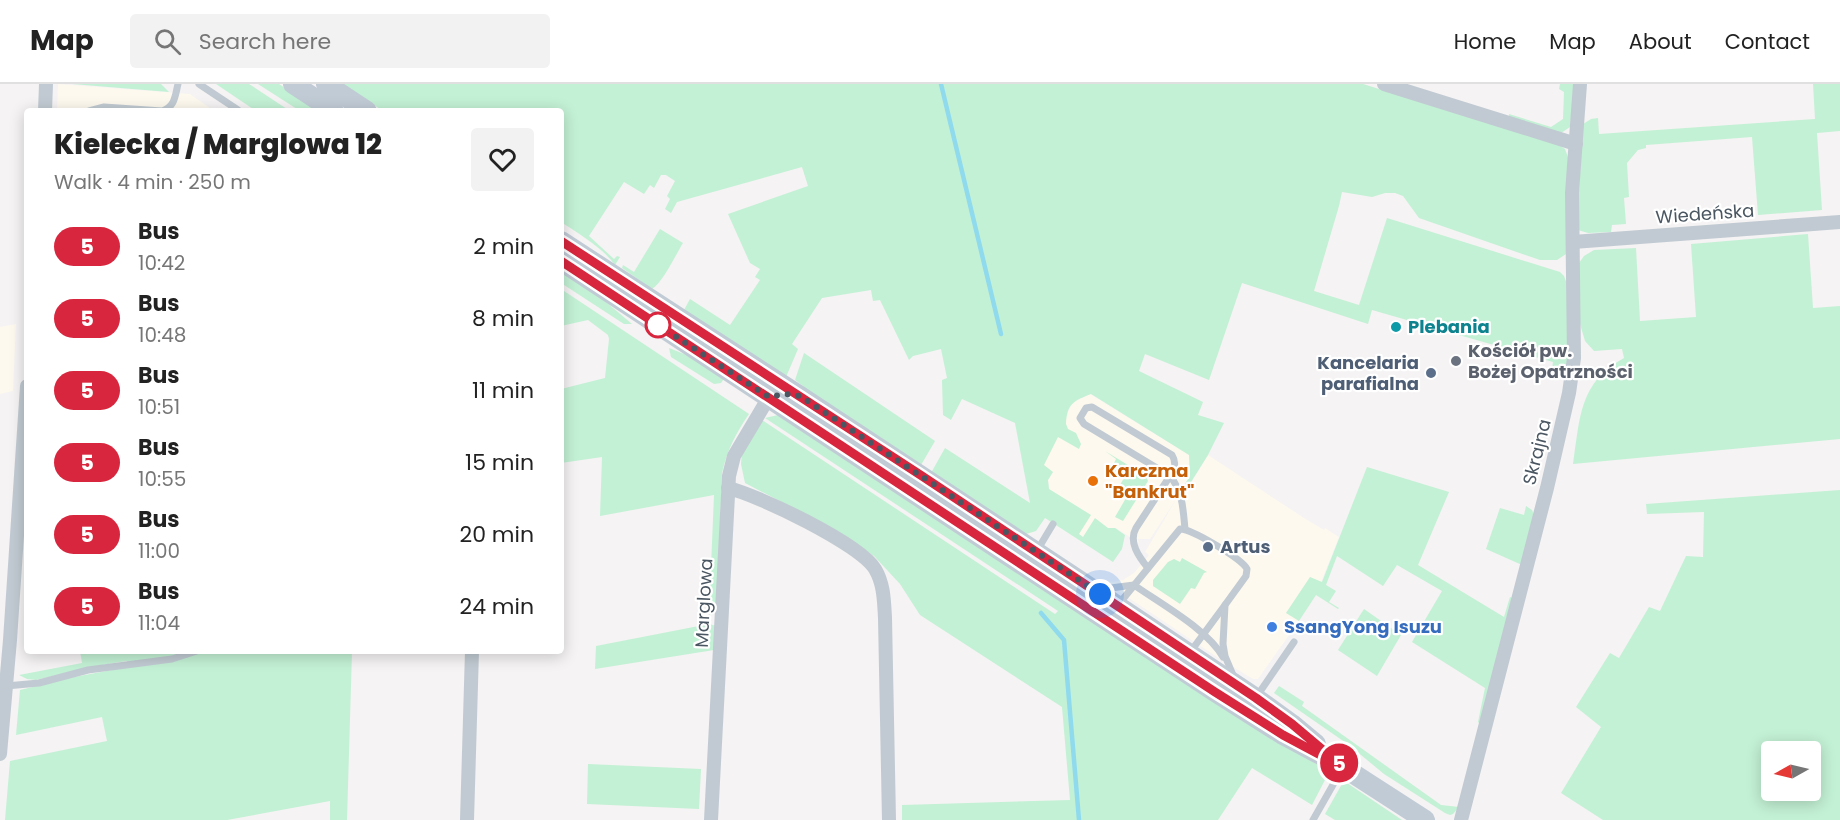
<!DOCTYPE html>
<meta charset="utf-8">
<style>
body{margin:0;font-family:Poppins,sans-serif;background:#f2f2f2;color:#222;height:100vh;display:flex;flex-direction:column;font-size:22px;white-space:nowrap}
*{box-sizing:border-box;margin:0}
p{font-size:20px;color:#767676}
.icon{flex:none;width:33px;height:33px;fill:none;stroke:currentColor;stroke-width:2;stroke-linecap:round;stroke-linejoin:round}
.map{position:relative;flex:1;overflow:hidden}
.details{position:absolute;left:24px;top:24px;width:540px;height:546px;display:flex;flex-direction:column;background:#fff;border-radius:6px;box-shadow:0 3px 15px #0003}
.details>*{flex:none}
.badge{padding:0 12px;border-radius:20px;font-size:21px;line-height:39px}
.needle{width:39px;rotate:262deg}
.tools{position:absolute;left:1761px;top:657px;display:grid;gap:12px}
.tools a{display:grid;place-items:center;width:60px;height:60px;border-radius:6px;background:#fff;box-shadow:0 3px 15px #0003;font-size:30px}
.you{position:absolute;width:30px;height:30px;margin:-15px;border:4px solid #fff;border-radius:50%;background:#1a73e8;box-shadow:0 0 0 9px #1a73e833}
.map>.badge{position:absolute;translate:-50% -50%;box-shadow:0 0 0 3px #fff}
.round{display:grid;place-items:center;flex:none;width:63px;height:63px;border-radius:6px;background:#f2f2f2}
.overview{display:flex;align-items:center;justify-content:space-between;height:102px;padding:0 30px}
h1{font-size:28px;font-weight:800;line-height:45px}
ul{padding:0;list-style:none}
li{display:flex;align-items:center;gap:18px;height:72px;padding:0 30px}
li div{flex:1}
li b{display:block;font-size:22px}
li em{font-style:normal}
li .badge{min-width:66px;font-weight:700;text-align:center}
header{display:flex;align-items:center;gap:36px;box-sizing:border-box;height:84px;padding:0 30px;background:#fff;border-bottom:2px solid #e0e0e0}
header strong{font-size:28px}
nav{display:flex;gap:33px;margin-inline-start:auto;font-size:21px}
.search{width:420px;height:54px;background:#f2f2f2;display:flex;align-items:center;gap:15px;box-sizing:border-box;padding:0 21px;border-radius:6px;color:#767676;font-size:22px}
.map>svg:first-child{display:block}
.commercial{fill:#fdf9ef}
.green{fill:#c3f1d5;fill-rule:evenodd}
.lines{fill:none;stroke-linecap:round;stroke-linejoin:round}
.stream{stroke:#90daee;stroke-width:4.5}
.service{stroke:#c1cad2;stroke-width:7}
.minor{stroke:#c1cad2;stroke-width:14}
.secondary{stroke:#c1cbd6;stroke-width:20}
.line-casing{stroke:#fff;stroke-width:14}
.line{stroke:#d7263d;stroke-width:9}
.walk{stroke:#4a5661;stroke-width:6;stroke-dasharray:0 10.8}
.stop-dot{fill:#fff;stroke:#d7263d;stroke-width:3}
.culture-dot{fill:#0f9aa8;stroke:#fff;stroke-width:2}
.worship-dot{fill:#6b7280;stroke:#fff;stroke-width:2}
.service-dot{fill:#5c6f8a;stroke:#fff;stroke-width:2}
.food-dot{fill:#e8710a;stroke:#fff;stroke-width:2}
.shop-dot{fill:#3f7fe0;stroke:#fff;stroke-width:2}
.labels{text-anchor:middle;stroke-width:4.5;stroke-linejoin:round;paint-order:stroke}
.street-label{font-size:18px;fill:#4a5661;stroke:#fff}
.culture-label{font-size:18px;font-weight:bold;fill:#0d838f;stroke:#fff;text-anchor:start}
.worship-label{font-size:18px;font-weight:bold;fill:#5b616d;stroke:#fff;text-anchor:start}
.service-label{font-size:18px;font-weight:bold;fill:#4e5e75;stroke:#fff;text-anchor:end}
.food-label{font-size:18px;font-weight:bold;fill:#c56008;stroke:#fff;text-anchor:start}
.shop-label{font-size:18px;font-weight:bold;fill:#366cbe;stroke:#fff;text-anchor:start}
</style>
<header>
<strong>Map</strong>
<div class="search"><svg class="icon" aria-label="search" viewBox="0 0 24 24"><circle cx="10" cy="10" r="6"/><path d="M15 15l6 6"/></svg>Search here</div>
<nav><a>Home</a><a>Map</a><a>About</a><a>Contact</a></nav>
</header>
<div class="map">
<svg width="1840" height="736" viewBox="0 0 1840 736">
<rect width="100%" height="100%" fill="#f5f3f3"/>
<!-- commercial -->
<g class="commercial">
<path d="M58 0 190 10 214 27H57Z"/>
<path d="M16 240 13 307 0 310V243Z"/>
<path d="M1090 310 1189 371 1190 392 1183 403 1187 406 1208 371 1304 434 1324 446 1325 444 1339 453 1321 498 1286 528 1299 537 1258 595H1253L1223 577 1102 496 1113 498 1123 496 1134 489 1149 471 1145 468 1177 414 1150 455H1138L1139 459 1116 444 1083 453 1079 450 1091 431 1049 405 1048 396 1053 388 1033 374 1066 340V333L1072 319Z"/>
</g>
<!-- green -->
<g class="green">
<path d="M72 0H161L169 8Z"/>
<path d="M216 0H249L290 27H256Z"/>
<path d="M258 0H279L320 27H300Z"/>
<path d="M342 0H1363L1559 61 1565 65 1569 76 1566 170 1557 176H1540L1419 134 1403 112 1395 109H1385L1372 113 1342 108 1339 122 1314 207 1359 221 1387 134 1560 188 1564 192 1567 200V281L1563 286 1552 285 1553 278 1372 226 1368 240 1242 199 1209 296 1145 270 1139 287 1203 318 1198 331 1224 339 1208 371 1186 406 1183 403 1190 392 1189 371 1091 310C1073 317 1067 320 1066 340L1068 345 1076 349 1081 360 1079 365 1058 353 1044 381 1053 388 1048 396 1049 405 1091 431 1079 450 1083 453 1095 434 1108 444H1115L1125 451 1122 465 1113 478 1045 434 1036 447 1026 450 931 389 945 364 1030 419 1015 339 962 315 951 336 943 331 942 296 947 294 941 265 913 272 909 276 880 216 873 217 871 206 822 214 792 260 798 265 786 293 684 226 690 215 730 241 760 196 755 193 760 185 750 179 728 130 808 102 802 83 677 118 671 129 665 125 670 115 667 112 675 97 666 91H661L654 104 650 101 644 110 624 98 589 152 614 175 617 172 620 173 615 181C602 163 579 150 561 138V27H383Z"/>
<path d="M1560 0H1575L1570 43 1561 49 1509 34V30L1551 43 1563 35 1564 8 1559 5Z"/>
<path d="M1813 0H1840V47L1817 49 1822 126 1758 131 1752 53 1646 61V64L1638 66 1627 79 1629 113 1624 114 1626 140 1612 141 1611 148 1588 149 1578 146 1579 107 1583 40 1591 35 1598 34 1599 50 1815 35Z"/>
<path d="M660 145 683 159C675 172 663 198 652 205L622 184 623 181 634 188Z"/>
<path d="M1808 150 1813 224 1840 222V355L1573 380C1580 334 1579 298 1624 274L1622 265 1594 267 1585 257 1580 240 1579 179 1584 172 1594 166 1636 164 1640 237 1696 233 1691 160Z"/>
<path d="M561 185 587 202 632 240H624L561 199Z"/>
<path d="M561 205 749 330C736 349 727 366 722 389L717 526 713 530 709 531 714 411 600 432 602 373 561 379V305L605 294 609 255 608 251 588 236 561 242Z"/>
<path d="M669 264 689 272 725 293 721 299 714 300 671 273Z"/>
<path d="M804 269 935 357 921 381 804 305 803 302 795 296Z"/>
<path d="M778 331 1266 649 1326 686V694L1312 721 1252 684 1218 736H902V721L1070 716 1062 623 920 531 900 500 874 472 839 448 745 399 741 380 742 368 762 336 1055 530 1058 527 765 334Z"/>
<path d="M1105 367 1146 392 1148 397 1123 437 1115 433 1126 414 1116 408 1124 394 1111 385 1116 375Z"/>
<path d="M1367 383 1449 408 1418 481 1504 533 1510 513 1512 514 1480 640 1478 638 1485 604 1412 558 1442 507 1397 481 1383 502 1337 472 1326 501 1336 507 1329 518 1339 524 1338 525 1316 511 1299 537 1286 529 1310 493 1322 498Z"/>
<path d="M1840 406V736H1603L1561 709 1601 643 1576 623 1610 569 1619 574 1649 523 1660 527 1686 472 1703 473 1704 428 1647 430 1646 420ZM1772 668H1810V706H1772Z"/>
<path d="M1526 422 1532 426 1534 431 1522 481 1486 465 1500 424 1524 431Z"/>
<path d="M1182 474 1207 488 1204 489 1195 505 1191 504 1180 520 1153 502V496L1168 478 1174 475 1180 478Z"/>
<path d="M1364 525 1401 551 1377 592 1338 566Z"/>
<path d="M709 540 716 542 714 566 595 585 596 562Z"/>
<path d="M80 567H126L127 570 144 567H359L352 568 347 736H330V717L227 736H5L10 677 107 657 102 633 16 651 20 606 74 593 128 583 127 577C96 581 66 589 36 596L27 595 19 591 82 579Z"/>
<path d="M1279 602 1304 618 1302 622 1441 721 1459 723 1453 730 1450 731 1445 729 1384 690 1349 661 1274 609Z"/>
<path d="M588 680 701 685 699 725 587 720Z"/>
<path d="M1347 699 1402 736H1335L1325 730 1342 700Z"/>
</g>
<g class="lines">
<!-- stream -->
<g class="stream">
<path d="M941 0 1001 250"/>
<path d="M1041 529 1064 556 1079 736"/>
</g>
<!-- service -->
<g class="service">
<path d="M199 0 238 26"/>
<path d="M89 27 104 23 162 27C175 23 175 12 178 0"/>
<path d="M1038 465 1053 440"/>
<path d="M1148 484C1139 473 1128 458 1136 444L1170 392C1174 385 1177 379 1172 371L1092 323 1086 324 1080 334 1084 340 1170 392C1183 408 1183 425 1185 445"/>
<path d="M1102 504H1111L1134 501C1161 520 1207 545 1223 573"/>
<path d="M1118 521 1180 445C1192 445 1242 475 1247 485L1246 492 1225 521 1223 560 1225 572 1233 591"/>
<path d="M1191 567 1225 521"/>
<path d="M6 602 39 599 88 586 172 575 197 567"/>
<path d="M1257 612 1294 558"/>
<path d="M1313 736 1342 685"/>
</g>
<!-- minor -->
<g class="minor">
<path d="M1384 0 1576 60"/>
<path d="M45 27 46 0"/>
<path d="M1573 158 1840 138"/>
<path d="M728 404C758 411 860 460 875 485 884 500 884 517 885 534L889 736"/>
<path d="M0 670 10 556 27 302"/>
<path d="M467 736 472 567"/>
<path d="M711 736 729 392 734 372 769 313 770 305"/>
<path d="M1461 736 1547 404 1569 309 1574 274 1572 109 1580 0"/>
</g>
<!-- secondary -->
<g class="secondary">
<path d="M293 0 334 27"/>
<path d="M326 0 367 27"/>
<path d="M561 157 800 312 1082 498 1256 614 1292 640 1316 660"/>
<path d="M561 177 1215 608 1283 651 1343 683 1425 736"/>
</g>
</g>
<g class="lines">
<defs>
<path id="line" d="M561 157 922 392 1256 614 1292 640 1343 683 1283 651 1215 608 561 177"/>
</defs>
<!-- line casing -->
<use href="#line" class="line-casing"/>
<!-- line -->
<use href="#line" class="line"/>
<!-- walk -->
<path class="walk" d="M658 241 769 313 786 310 800 312 1100 510"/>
</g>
<!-- markers -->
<circle class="stop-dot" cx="658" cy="241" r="12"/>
<circle class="culture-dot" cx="1396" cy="243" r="6"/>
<circle class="worship-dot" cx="1456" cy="277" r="6"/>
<g class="service-dot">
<circle cx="1431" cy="289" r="6"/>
<circle cx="1208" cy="463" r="6"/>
</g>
<circle class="food-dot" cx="1093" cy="397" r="6"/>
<circle class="shop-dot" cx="1272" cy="543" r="6"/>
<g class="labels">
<!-- street labels -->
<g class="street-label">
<text transform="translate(1705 130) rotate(-4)" y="6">Wiedeńska</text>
<text transform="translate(1537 368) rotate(-76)" y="6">Skrajna</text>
<text transform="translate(704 519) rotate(-87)" y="6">Marglowa</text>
</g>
<!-- culture labels -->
<g class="culture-label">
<text x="1408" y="249">Plebania</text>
</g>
<!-- worship labels -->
<g class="worship-label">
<text x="1468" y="273">Kościół pw.<tspan x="1468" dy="21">Bożej Opatrzności</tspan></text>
</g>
<!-- service labels -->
<g class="service-label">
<text x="1419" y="285">Kancelaria<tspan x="1419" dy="21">parafialna</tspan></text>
<text x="1220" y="469" text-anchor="start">Artus</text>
</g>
<!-- food labels -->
<g class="food-label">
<text x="1105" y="393">Karczma<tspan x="1105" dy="21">"Bankrut"</tspan></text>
</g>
<!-- shop labels -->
<g class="shop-label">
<text x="1284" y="549">SsangYong Isuzu</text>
</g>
</g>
</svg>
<div class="tools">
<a><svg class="needle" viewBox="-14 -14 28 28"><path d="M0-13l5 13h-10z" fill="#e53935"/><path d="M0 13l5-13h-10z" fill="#767676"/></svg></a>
</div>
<div class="you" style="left:1100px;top:510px"></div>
<b class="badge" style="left:1339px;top:679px;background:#d7263d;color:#fff">5</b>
<section class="details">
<div class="overview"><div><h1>Kielecka / Marglowa 12</h1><p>Walk · 4 min · 250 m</p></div><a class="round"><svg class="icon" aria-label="heart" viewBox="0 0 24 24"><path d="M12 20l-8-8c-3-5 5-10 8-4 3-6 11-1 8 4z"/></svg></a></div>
<ul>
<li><span class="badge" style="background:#d7263d;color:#fff">5</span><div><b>Bus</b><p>10:42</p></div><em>2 min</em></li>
<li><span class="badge" style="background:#d7263d;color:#fff">5</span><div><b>Bus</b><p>10:48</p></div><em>8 min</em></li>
<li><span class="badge" style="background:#d7263d;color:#fff">5</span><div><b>Bus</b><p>10:51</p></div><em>11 min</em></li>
<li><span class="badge" style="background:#d7263d;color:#fff">5</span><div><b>Bus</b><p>10:55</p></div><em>15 min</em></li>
<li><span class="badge" style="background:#d7263d;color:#fff">5</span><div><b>Bus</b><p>11:00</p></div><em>20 min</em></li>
<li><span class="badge" style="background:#d7263d;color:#fff">5</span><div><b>Bus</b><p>11:04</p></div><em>24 min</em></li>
</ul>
</section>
</div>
